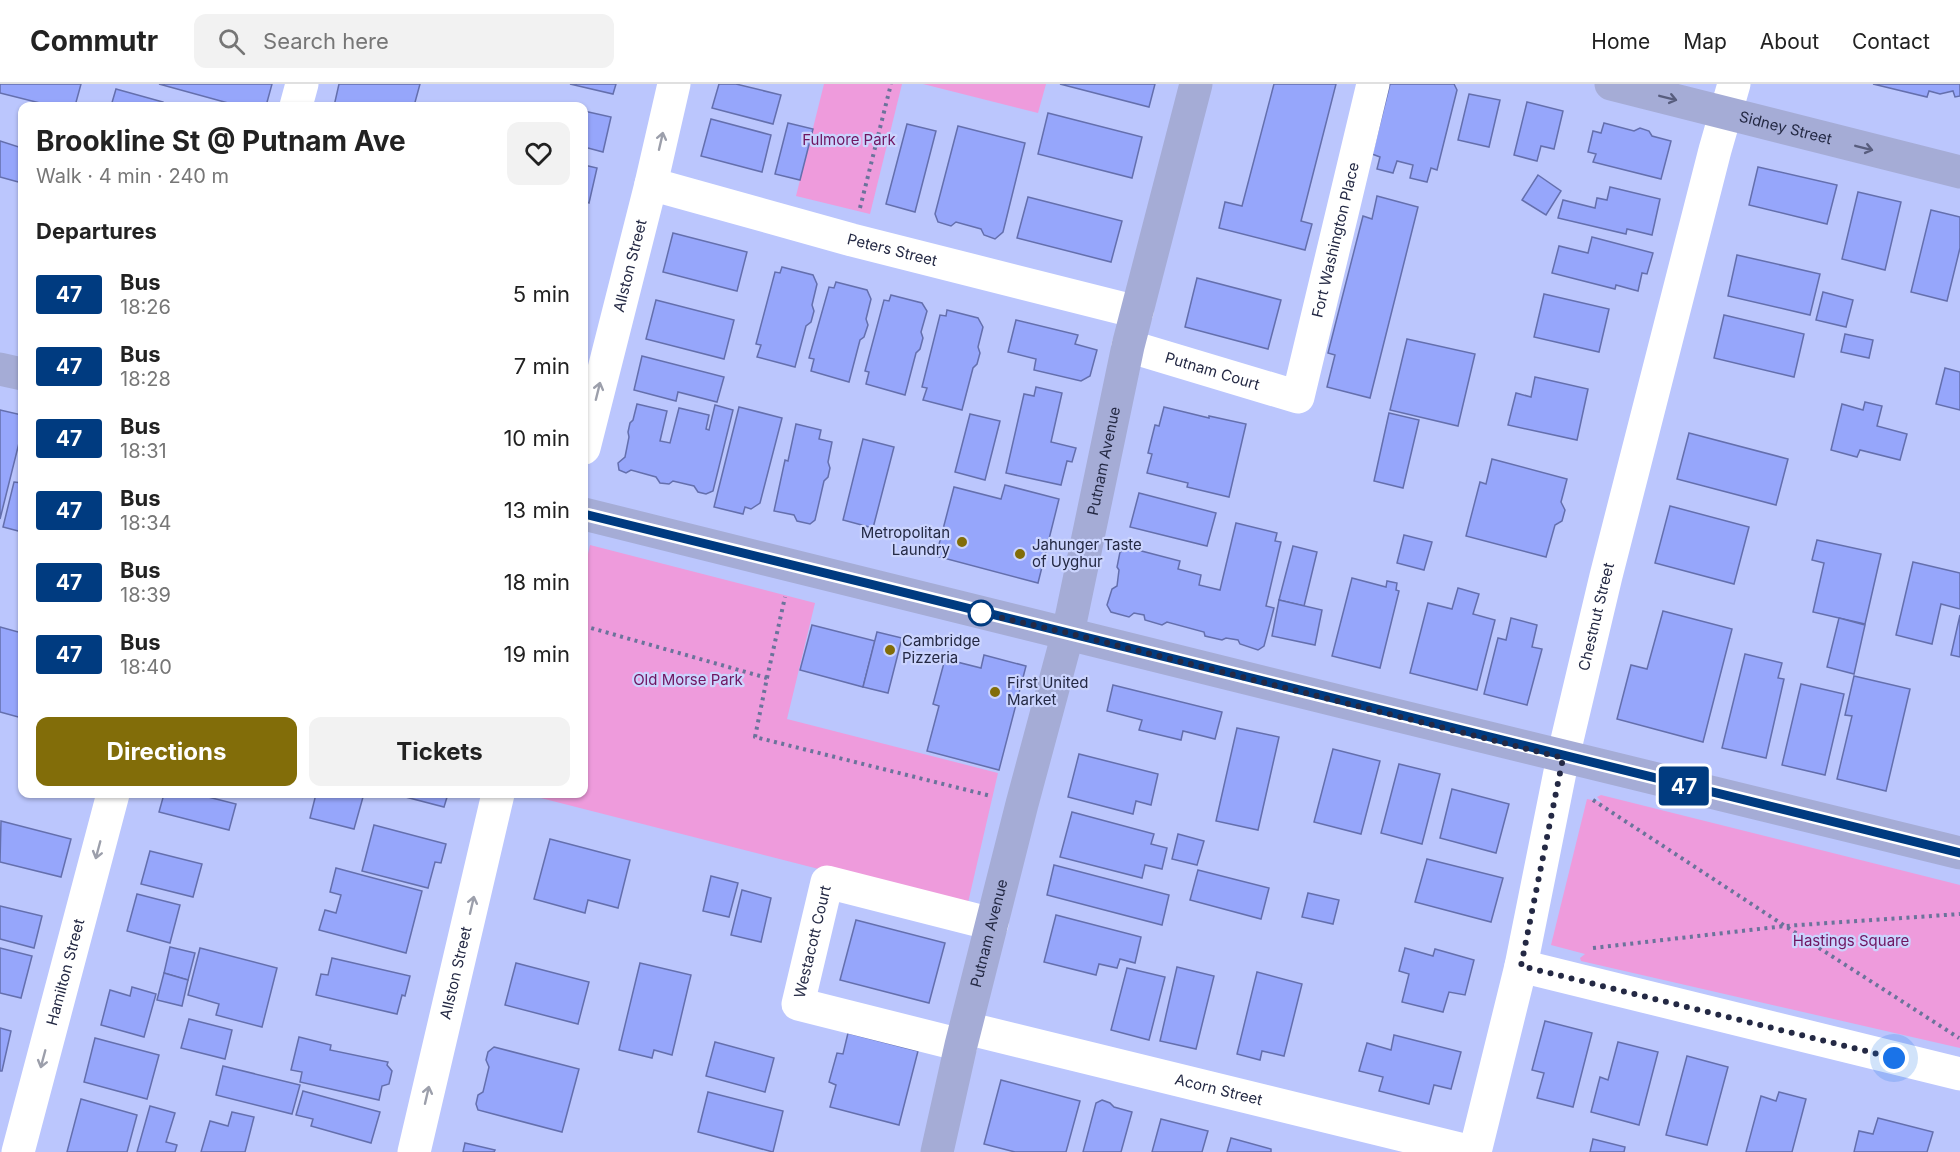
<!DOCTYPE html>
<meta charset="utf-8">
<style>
body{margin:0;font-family:Inter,sans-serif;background:#f2f2f2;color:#222;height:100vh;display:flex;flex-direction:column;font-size:22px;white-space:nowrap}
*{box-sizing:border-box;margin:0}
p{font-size:20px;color:#767676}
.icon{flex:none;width:33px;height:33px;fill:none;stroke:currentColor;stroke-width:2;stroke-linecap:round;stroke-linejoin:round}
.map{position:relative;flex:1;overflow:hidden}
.details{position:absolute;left:18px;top:18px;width:570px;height:696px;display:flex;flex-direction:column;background:#fff;border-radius:12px;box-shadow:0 2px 4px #0004}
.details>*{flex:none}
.badge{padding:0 12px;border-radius:4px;font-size:21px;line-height:39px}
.you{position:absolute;width:30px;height:30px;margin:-15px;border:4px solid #fff;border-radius:50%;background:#1a73e8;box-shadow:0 0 0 9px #1a73e833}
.map>.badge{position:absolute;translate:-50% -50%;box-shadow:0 0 0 3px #fff}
h2{padding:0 18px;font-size:22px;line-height:54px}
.round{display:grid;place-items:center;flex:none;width:63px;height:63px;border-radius:12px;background:#f2f2f2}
.headline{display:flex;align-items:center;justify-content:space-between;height:102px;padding:0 18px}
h1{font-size:28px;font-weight:700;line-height:45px}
.primary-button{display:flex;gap:12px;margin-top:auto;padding:12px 18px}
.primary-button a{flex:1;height:69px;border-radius:12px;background:#826d09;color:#fff;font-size:24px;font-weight:700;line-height:69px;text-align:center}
.primary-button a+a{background:#f2f2f2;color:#222}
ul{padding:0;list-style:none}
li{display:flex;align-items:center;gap:18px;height:72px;padding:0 18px}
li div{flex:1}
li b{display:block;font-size:22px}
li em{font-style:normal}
li .badge{min-width:66px;font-weight:700;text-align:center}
header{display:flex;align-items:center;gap:36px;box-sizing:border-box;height:84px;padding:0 30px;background:#fff;border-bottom:2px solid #e0e0e0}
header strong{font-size:28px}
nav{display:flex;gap:33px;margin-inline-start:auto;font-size:21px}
.search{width:420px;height:54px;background:#f2f2f2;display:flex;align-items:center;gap:15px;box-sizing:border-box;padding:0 21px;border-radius:12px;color:#767676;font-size:22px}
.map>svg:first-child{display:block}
.green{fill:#ee9bdc}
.building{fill:#96a6fb;stroke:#646fad;stroke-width:1.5}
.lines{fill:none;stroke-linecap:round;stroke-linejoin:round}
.path{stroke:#6b739b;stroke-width:4;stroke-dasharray:3 4.5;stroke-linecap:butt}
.minor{stroke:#fff;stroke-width:33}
.major{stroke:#a5acd6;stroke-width:33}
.oneway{stroke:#585d7e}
.oneway2{stroke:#9c9fab}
.line-casing{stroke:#fff;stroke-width:14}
.line{stroke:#003b80;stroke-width:9}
.walk{stroke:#242944;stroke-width:6;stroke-dasharray:0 10.8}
.poi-dot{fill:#826d09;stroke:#cbd4fe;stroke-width:2}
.stop-dot{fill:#fff;stroke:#003b80;stroke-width:3}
.labels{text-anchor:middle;stroke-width:4.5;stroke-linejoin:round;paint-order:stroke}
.street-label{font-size:15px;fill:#242944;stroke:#cbd4fe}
.park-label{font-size:15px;fill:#6f1561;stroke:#cbd4fe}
.poi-label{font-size:15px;fill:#242944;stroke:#cbd4fe;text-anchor:start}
</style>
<header>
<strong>Commutr</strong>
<div class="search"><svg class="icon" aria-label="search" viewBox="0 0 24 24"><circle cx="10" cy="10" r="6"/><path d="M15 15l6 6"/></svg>Search here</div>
<nav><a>Home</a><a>Map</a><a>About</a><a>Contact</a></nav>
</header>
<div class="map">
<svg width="1960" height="1068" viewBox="0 0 1960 1068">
<rect width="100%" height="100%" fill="#bbc6fd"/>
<!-- green -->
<g class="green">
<path d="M824 0H902L870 130 796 112Z"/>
<path d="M923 0H1046L1038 29Z"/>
<path d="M590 461 815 519 787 635 998 689 967 823 529 711V710H584V488Z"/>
<path d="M1601 711 1960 801V964L1581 877 1580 874 1585 870 1551 861 1587 715 1602 718 1597 713Z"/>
</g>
<!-- building -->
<g class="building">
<path d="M0 0H81L75 22H43L44 20 0 9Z"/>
<path d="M159 0H272L266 22H239Z"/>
<path d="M339 0H420L414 22H334Z"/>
<path d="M570 0H616L613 10Z"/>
<path d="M719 0H736L781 11 773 40 712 24Z"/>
<path d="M1060 0H1155L1149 23Z"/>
<path d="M1274 0H1336L1301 137 1312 140 1305 166 1219 144 1225 118 1242 122Z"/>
<path d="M1390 0H1454L1457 6 1437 86 1431 84 1427 98 1410 94 1413 81 1397 77 1393 89 1377 85 1380 73 1372 70Z"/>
<path d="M1873 0H1960V12L1955 13 1953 7 1940 10 1929 7 1927 13Z"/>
<path d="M116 5 163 18 162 22H111Z"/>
<path d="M1469 10 1500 16 1489 63 1458 56Z"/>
<path d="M1527 18 1563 27 1554 65 1541 62 1537 77 1514 71Z"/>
<path d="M584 27 611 33 603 68 584 63Z"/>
<path d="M1048 29 1142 53 1132 94 1038 70Z"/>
<path d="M711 35 771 51 762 88 701 72Z"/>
<path d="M788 39 813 45 800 96 775 90Z"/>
<path d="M1604 39 1634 47 1640 44 1649 47 1652 52 1671 57 1661 95 1593 78 1596 70 1588 68 1593 47 1601 49Z"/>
<path d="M907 40 936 47 915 128 886 120Z"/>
<path d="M958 42 1025 59 1003 148 995 155 984 151 981 145 956 138 951 142 938 138 935 130Z"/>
<path d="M0 57 22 64V99L0 93Z"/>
<path d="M584 81 597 84 589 119 584 117Z"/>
<path d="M1758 83 1837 101 1827 140 1749 121Z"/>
<path d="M1538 91 1561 107 1546 131 1522 116Z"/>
<path d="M1610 103 1660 115 1652 151 1627 145 1626 150 1558 134 1563 116 1595 124 1597 114 1607 116Z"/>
<path d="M1858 108 1901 118 1885 186 1842 175Z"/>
<path d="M1377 112 1418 123 1370 314 1327 303 1335 271 1328 269 1363 132 1372 135Z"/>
<path d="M1028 113 1122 137 1111 178 1017 154Z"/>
<path d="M1931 126 1960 133V164L1947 217 1911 208Z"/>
<path d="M673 149 747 168 737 207 663 188Z"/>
<path d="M1592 153 1653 169 1647 190 1642 189 1638 207 1616 201 1615 205 1552 189 1559 162 1588 169Z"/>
<path d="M1737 171 1820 190 1810 231 1728 212Z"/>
<path d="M782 183 813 191 817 200 812 221 814 227 811 238 806 242 795 283 757 273 761 261 756 260 775 188 780 189Z"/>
<path d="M1197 194 1281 216 1268 265 1185 243Z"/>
<path d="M836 198 867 206 871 215 866 235 868 241 864 253 860 256 849 298 811 287 814 275 809 274 829 203 834 204Z"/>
<path d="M1823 208 1853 216 1846 243 1816 236Z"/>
<path d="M1544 210 1609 225 1599 268 1534 253Z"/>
<path d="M891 211 922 219 927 227 921 248 923 254 920 265 916 269 905 311 866 300 869 288 865 287 884 216 889 217Z"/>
<path d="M656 216 734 236 724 275 646 255Z"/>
<path d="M947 226 978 234 983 243 978 263 980 269 977 280 973 284 962 326 923 316 927 304 922 303 940 231 946 232Z"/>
<path d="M1724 231 1804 250 1794 293 1714 274Z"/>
<path d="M1016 236 1078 251 1075 260 1097 266 1090 292 1081 297 1034 286 1036 275 1008 268Z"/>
<path d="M1845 250 1873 256 1869 274 1841 268Z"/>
<path d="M1407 255 1475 270 1458 342 1390 326Z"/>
<path d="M642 272 724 293 717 318 678 308 676 317 634 306Z"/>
<path d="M1945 284 1960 288V326L1936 320Z"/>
<path d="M1535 293 1588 305 1577 356 1508 341 1516 309 1531 313Z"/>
<path d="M1036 303 1062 309 1051 358 1076 364 1072 378 1067 377 1061 401 1006 389 1024 310 1034 312Z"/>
<path d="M1865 318 1882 322 1877 342 1907 350 1900 376 1860 366 1857 373 1831 366 1842 320 1863 326Z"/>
<path d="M637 320 667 327 660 357 670 359 679 324 709 331 706 345 709 346 715 321 733 326 713 407 706 410 698 408 694 402 673 397 669 400 660 399 656 393 631 386 626 389 619 386 618 379 625 373 629 353 628 348 630 339 633 336Z"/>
<path d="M739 323 782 334 760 419 751 425 745 423 743 430 714 423Z"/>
<path d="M1164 323 1209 334V332L1246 340 1229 413 1187 403 1188 399 1147 389 1152 370 1148 369 1155 341 1159 342Z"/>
<path d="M0 326 22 331V347L0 435Z"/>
<path d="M1389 329 1419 336 1403 404 1374 397Z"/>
<path d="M970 330 1000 337 985 396 955 388Z"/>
<path d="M796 340 821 346 819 355 832 358 828 378 830 384 828 393 824 397 815 436 810 440 797 437 794 431 774 427 785 376 788 377Z"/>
<path d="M1689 349 1788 375 1776 421 1677 395Z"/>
<path d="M863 355 894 363 873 444 843 436Z"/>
<path d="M1492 375 1567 395 1561 418 1565 426 1562 437 1555 441 1546 473 1466 452 1480 398 1486 400Z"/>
<path d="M14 398 22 399V448L3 443Z"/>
<path d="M1005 401 1059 415 1038 499 936 472 954 403 1001 415Z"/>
<path d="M1139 409 1216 429 1207 462 1130 443Z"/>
<path d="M1670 422 1749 443 1734 500 1655 479Z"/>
<path d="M1236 439 1277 449 1275 457 1281 458 1266 522 1274 524 1264 562 1258 566 1240 560 1238 556 1226 554 1222 556 1205 552 1204 548 1167 538 1162 541 1145 536 1144 531 1134 529 1129 533 1111 528 1107 521 1112 505 1117 502 1119 486 1117 483 1120 468 1125 466 1126 463 1180 477 1178 485 1201 491 1199 501 1220 506Z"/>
<path d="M1404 451 1432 458 1424 486 1397 479Z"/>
<path d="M1817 456 1881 470 1865 540 1813 528 1824 479 1812 476Z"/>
<path d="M1293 462 1317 468 1304 522 1279 516Z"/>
<path d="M1913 478 1960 489V525L1941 520 1932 560 1896 551Z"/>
<path d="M1352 494 1386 503 1387 497 1397 499 1396 506 1399 507 1380 584 1332 572Z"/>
<path d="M1458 504 1479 510 1473 530 1495 536 1477 606 1410 589 1428 519 1452 525Z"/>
<path d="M1279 516 1322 526 1315 561 1272 552Z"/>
<path d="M1663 527 1732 545 1703 658 1617 635 1631 581 1647 585Z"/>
<path d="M1960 531V573L1951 571Z"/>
<path d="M1511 534 1537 541 1532 563 1542 565 1527 621 1484 610 1498 554 1506 556Z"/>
<path d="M1839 534 1865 541 1854 590 1827 583Z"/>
<path d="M812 541 875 557 863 603 800 586Z"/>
<path d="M0 543 22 549V634L0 628Z"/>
<path d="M877 548 902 554 888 609 863 603Z"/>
<path d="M1745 570 1782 579 1778 594 1784 595 1766 674 1722 664Z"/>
<path d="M984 571 1026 582 999 686 927 667 939 622 933 620 945 575 981 584Z"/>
<path d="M1854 592 1910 605 1886 707 1837 695 1852 632 1845 631Z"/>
<path d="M1801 600 1844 610 1825 691 1782 681Z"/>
<path d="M1113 601 1222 628 1215 655 1183 647 1181 656 1139 646 1142 636 1107 627Z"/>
<path d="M1237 644 1279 653 1258 746 1216 737Z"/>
<path d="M1333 665 1380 677 1361 750 1314 738Z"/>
<path d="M1079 670 1158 690 1151 721 1136 717 1133 730 1068 713Z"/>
<path d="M1399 680 1440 690 1422 760 1381 749Z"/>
<path d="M1452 705 1509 720 1496 769 1440 754Z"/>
<path d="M164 710H209L208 713 236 720 229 746 159 728Z"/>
<path d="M316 710H349L363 713 354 745 310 734Z"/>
<path d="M394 710H448L444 723Z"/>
<path d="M1072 728 1154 750 1151 760 1167 764 1162 785 1145 781 1142 794 1060 773Z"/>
<path d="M1 737 71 755 61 793 0 778Z"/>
<path d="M374 741 446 760 441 779 435 778 428 804 362 787Z"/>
<path d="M1178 750 1204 757 1197 781 1172 775Z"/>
<path d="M550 755 630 776 618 824 588 816 585 829 534 815Z"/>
<path d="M150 767 202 780 193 813 141 800Z"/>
<path d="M1427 775 1503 794 1491 838 1415 818Z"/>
<path d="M1054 781 1169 811 1162 841 1047 811Z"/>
<path d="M336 784 422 807 406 869 319 846 325 826 336 829 341 811 330 808Z"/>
<path d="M1198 786 1269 804 1261 835 1190 816Z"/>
<path d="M711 792 738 799 729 833 703 827Z"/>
<path d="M742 806 771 814 761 858 731 851Z"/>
<path d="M1308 809 1339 816 1333 840 1302 833Z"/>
<path d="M137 810 180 821 170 859 127 847Z"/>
<path d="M0 822 42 832 34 864 0 855Z"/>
<path d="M1056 831 1141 853 1135 879 1120 875 1117 884 1099 880 1096 891 1044 878Z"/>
<path d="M856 836 945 859 929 919 840 896Z"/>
<path d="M170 863 195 869 188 896 164 889Z"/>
<path d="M0 864 32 872 21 914 0 909Z"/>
<path d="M200 864 277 884 262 943 216 931 219 920 188 911Z"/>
<path d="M1405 864 1433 872 1435 865 1474 876 1465 911 1449 908 1443 928 1402 918 1409 890 1399 887Z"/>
<path d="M332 874 410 892 405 912 402 911 397 930 316 911 321 890 328 891Z"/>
<path d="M516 879 589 898 578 940 505 921Z"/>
<path d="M640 879 691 891 672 971 654 966 652 974 619 966Z"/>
<path d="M1177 883 1214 892 1196 965 1160 957Z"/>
<path d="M1127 884 1165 893 1149 956 1111 946Z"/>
<path d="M1257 888 1302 900 1284 972 1262 967 1260 976 1237 970Z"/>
<path d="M164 889 188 896 182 922 157 916Z"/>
<path d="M132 903 156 910 144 953 101 941 110 906 130 912Z"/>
<path d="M189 935 232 946 225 975 181 964Z"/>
<path d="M1545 937 1592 949 1573 1023 1537 1014 1544 989 1532 986Z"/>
<path d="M0 944 11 947 2 987H0Z"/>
<path d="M848 949 918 967 899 1041 830 1023 836 1001 829 998 837 969 843 970Z"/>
<path d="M1394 951 1461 968 1451 1005 1434 1001 1429 1020 1379 1007 1383 993 1359 987 1367 959 1391 966Z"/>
<path d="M299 953 331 961 330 966 388 978 387 981 392 987 389 1000 382 1002 379 1016 300 998 302 988 291 986Z"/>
<path d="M95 954 159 971 147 1015 84 998Z"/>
<path d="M715 958 774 974 765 1008 706 992Z"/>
<path d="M1618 958 1658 968 1639 1041 1591 1028 1600 993 1608 996Z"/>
<path d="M494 963 579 985 562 1048 478 1026 476 1020 478 1011 483 1008 489 983 486 976 488 968Z"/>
<path d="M1687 972 1728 983 1707 1061 1666 1051Z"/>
<path d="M223 982 300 1001 292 1030 216 1011Z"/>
<path d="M1001 996 1080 1017 1066 1068H1015L984 1060Z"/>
<path d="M303 1007 380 1028 371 1059 311 1042 313 1035 296 1031Z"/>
<path d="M708 1008 783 1027 773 1068 698 1048Z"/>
<path d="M1779 1008 1806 1015 1792 1068H1746L1761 1012 1776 1017Z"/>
<path d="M81 1015 137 1031 127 1068H67Z"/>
<path d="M1102 1016 1110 1019 1114 1023 1132 1028 1121 1068H1083L1096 1019Z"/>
<path d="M150 1022 175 1029 166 1058 177 1061 175 1068H137Z"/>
<path d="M232 1028 254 1033 245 1068H201L210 1037 228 1042Z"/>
<path d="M1878 1034 1933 1048 1927 1068H1854L1859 1047 1873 1050Z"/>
<path d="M1161 1035 1208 1047 1202 1068H1152Z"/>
<path d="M1231 1054 1271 1065V1068H1227Z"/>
<path d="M1593 1055 1625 1063 1624 1068H1590Z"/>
<path d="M465 1059 495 1066 494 1068H463Z"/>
</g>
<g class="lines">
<!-- path -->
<g class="path">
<path d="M860 124 891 0"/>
<path d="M584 542 767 594 755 653 991 712"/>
<path d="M767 594 785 513"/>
<path d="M1593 716 1785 842 1959 954"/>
<path d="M1593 864 1785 842 1960 830"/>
</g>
<!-- minor -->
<g class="minor">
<path d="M296 22 302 0"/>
<path id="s1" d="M651 100 852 156 1137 228"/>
<path id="s2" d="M1128 262 1298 313 1373 0"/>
<path id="s3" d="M584 364 651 100 674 0"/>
<path d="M1521 882 1960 990"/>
<path id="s4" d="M966 944 1472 1068"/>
<path id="s5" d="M961 961 798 920 827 798 992 840"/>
<path id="s6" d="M18 1068 113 710"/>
<path id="s7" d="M414 1068 498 710"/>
<path id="s8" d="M1475 1068 1521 882 1563 673 1606 492 1715 66 1734 0"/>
</g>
<!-- major -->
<g class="major">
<path id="s9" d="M1611 0 1960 88"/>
<path d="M0 285 22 290"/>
<path d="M584 430C1042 544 1501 658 1960 769"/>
<path id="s10" d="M937 1068 961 961 1022 720 1068 549 1128 262 1196 0"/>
</g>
</g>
<!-- one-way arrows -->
<defs><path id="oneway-shaft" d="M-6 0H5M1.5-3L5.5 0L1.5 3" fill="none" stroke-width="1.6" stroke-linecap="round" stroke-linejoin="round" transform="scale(1.5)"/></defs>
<g class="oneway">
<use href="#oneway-shaft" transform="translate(1668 14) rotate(14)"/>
<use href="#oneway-shaft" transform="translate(1864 64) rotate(14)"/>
</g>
<g class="oneway2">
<use href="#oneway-shaft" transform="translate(661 57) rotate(-77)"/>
<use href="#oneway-shaft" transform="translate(598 307) rotate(-76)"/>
<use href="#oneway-shaft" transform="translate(98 766) rotate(105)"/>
<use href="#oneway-shaft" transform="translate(472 821) rotate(-77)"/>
<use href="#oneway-shaft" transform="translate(43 975) rotate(105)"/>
<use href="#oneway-shaft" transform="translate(427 1011) rotate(-77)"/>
</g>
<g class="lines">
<defs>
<path id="line" d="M584 430C1043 541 1500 659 1960 769"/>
</defs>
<!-- line casing -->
<use href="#line" class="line-casing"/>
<!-- line -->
<use href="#line" class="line"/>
<!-- walk -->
<path class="walk" d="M981 529 1068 549 1563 674 1521 882 1894 974"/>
</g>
<!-- markers -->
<g class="poi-dot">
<circle cx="962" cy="458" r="6"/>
<circle cx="1020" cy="470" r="6"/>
<circle cx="890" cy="566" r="6"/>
<circle cx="995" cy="608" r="6"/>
</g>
<circle class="stop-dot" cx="981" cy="529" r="12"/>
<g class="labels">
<!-- street labels -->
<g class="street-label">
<text dy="5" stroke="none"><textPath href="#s9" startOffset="180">Sidney Street</textPath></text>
<text dy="5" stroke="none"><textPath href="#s2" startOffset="339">Fort Washington Place</textPath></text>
<text dy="5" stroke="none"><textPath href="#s1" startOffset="250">Peters Street</textPath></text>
<text dy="5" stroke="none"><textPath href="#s3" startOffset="188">Allston Street</textPath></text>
<text dy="5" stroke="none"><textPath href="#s2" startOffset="88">Putnam Court</textPath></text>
<text dy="5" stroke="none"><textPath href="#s10" startOffset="711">Putnam Avenue</textPath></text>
<text dy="5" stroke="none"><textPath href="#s8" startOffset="549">Chestnut Street</textPath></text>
<text dy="5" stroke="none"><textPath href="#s10" startOffset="225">Putnam Avenue</textPath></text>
<text dy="5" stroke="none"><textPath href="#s5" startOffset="232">Westacott Court</textPath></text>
<text dy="5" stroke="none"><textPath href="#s6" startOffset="186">Hamilton Street</textPath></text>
<text dy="5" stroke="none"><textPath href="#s7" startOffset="184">Allston Street</textPath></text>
<text dy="5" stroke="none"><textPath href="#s4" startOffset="260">Acorn Street</textPath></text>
</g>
<!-- park labels -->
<g class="park-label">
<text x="849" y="61">Fulmore Park</text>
<text x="688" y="601">Old Morse Park</text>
<text x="1851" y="862">Hastings Square</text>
</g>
<!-- poi labels -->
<g class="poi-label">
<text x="950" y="454" text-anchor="end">Metropolitan<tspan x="950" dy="17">Laundry</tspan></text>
<text x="1032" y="466">Jahunger Taste<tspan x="1032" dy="17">of Uyghur</tspan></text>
<text x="902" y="562">Cambridge<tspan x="902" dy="17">Pizzeria</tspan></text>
<text x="1007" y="604">First United<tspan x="1007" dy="17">Market</tspan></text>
</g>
</g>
</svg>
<div class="you" style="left:1894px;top:974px"></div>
<b class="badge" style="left:1684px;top:702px;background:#003b80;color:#fff">47</b>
<section class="details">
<div class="headline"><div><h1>Brookline St @ Putnam Ave</h1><p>Walk · 4 min · 240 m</p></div><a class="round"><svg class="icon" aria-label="heart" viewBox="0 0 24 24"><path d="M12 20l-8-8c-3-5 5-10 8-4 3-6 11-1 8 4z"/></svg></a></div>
<h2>Departures</h2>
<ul>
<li><span class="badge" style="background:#003b80;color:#fff">47</span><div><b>Bus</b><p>18:26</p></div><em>5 min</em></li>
<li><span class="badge" style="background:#003b80;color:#fff">47</span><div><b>Bus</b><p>18:28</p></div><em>7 min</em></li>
<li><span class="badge" style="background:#003b80;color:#fff">47</span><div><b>Bus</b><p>18:31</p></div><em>10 min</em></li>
<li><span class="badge" style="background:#003b80;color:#fff">47</span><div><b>Bus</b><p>18:34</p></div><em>13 min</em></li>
<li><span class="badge" style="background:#003b80;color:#fff">47</span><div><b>Bus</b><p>18:39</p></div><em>18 min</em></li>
<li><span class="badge" style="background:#003b80;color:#fff">47</span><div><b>Bus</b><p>18:40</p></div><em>19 min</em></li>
</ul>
<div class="primary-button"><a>Directions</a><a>Tickets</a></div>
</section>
</div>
